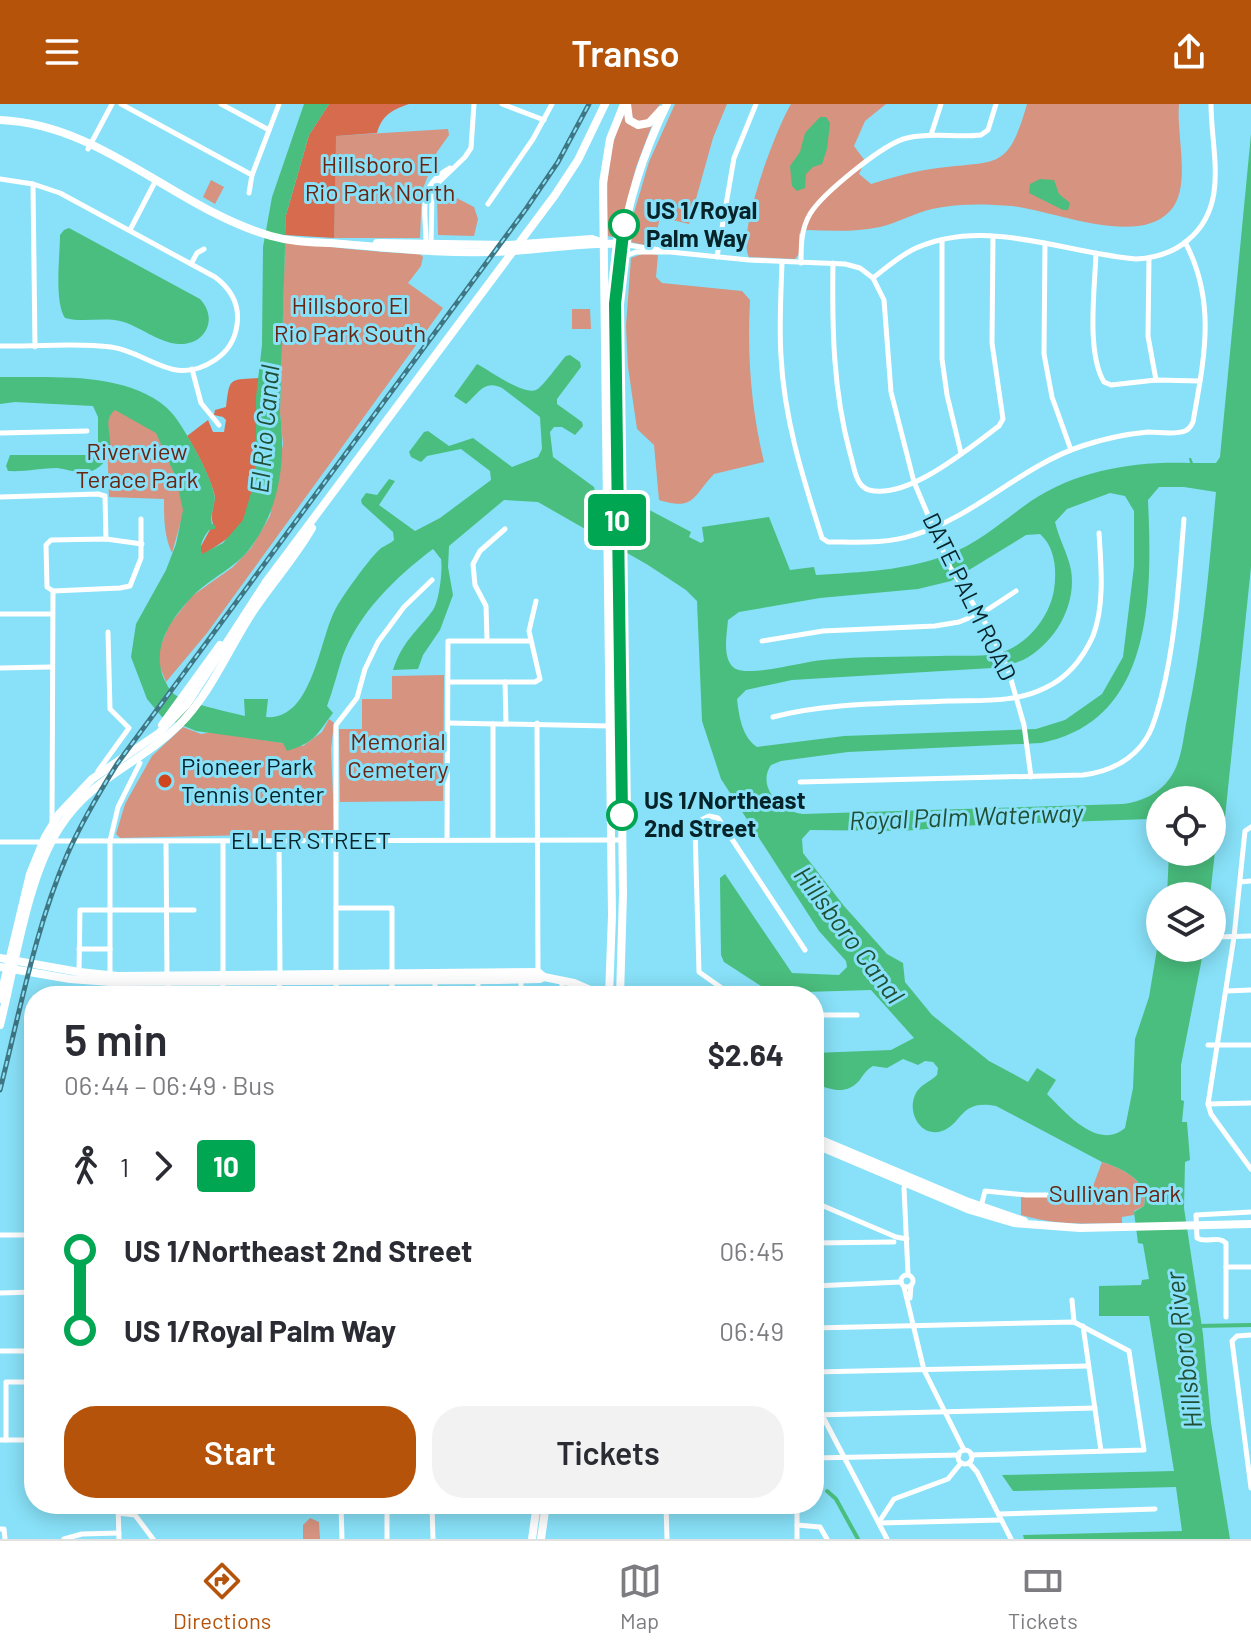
<!DOCTYPE html>
<meta charset="utf-8">
<style>
body{margin:0;font-family:Barlow,sans-serif;background:#f2f2f3;color:#2b2b33;height:100vh;display:flex;flex-direction:column;font-size:30px;white-space:nowrap}
*{box-sizing:border-box;margin:0}
p{font-size:26px;color:#7c7c81}
.icon{flex:none;width:44px;height:44px;fill:none;stroke:currentColor;stroke-width:2;stroke-linecap:round;stroke-linejoin:round}
.map{position:relative;flex:1;overflow:hidden}
.panel{position:absolute;left:24px;top:882px;width:800px;height:528px;display:flex;flex-direction:column;background:#fff;border-radius:32px;box-shadow:0 4px 20px #0003}
.panel>*{flex:none}
.badge{padding:0 16px;border-radius:6px;font-size:28px;line-height:52px}
.fabs{position:absolute;left:1146px;top:682px;display:grid;gap:16px}
.fabs a{display:grid;place-items:center;width:80px;height:80px;border-radius:50%;background:#fff;box-shadow:0 4px 20px #0003;font-size:40px}
.map>.badge{position:absolute;translate:-50% -50%;box-shadow:0 0 0 4px #fff}
.legs{display:flex;align-items:center;gap:12px;height:88px;padding:0 40px;font-size:26px}
.legs p{margin-inline-start:auto}
.headline{display:flex;align-items:center;justify-content:space-between;height:136px;padding:0 40px}
h1{font-size:44px;font-weight:600;line-height:60px}
.action{display:flex;gap:16px;margin-top:auto;padding:16px 40px}
.action a{flex:1;height:92px;border-radius:32px;background:#b45309;color:#fff;font-size:32px;font-weight:600;line-height:92px;text-align:center}
.action a+a{background:#f2f2f3;color:#2b2b33}
ul{padding:0 40px;list-style:none}
li{display:flex;align-items:center;gap:28px;height:80px;font-size:30px}
li i{display:grid;place-items:center;width:12px;height:100%;margin:0 10px;background:currentColor}
li i::after{content:'';width:20px;height:20px;margin:-10px;border:6px solid;border-radius:50%;background:#fff}
li p{margin-inline-start:auto}
li:first-child i{background:linear-gradient(#0000 50%,currentColor 0)}
li:last-child i{background:linear-gradient(currentColor 50%,#0000 0)}
header{display:flex;justify-content:space-between;align-items:center;height:104px;padding:0 40px;background:#b45309;color:#fff;font-size:36px;font-weight:600}
.tab-bar{display:flex;justify-content:space-around;align-items:center;height:112px;border-top:2px solid #e1e1e2;background:#fff;font-size:22px;color:#7c7c81}
.tab-bar a{display:grid;justify-items:center;gap:4px}
.tab-bar .selected{color:#b45309}
.map>svg:first-child{display:block}
.green{fill:#d59380}
.forest{fill:#d66b4e}
.water{fill:#4abe7e;fill-rule:evenodd}
.lines{fill:none;stroke-linecap:round;stroke-linejoin:round}
.canal{stroke:#4abe7e;stroke-width:4}
.minor{stroke:#fff;stroke-width:5}
.major{stroke:#fff;stroke-width:8}
.rail-casing{stroke:#3e7683;stroke-width:5}
.rail{stroke:#88e1f8;stroke-width:2;stroke-dasharray:6;stroke-linecap:butt}
.line-1-casing{stroke:#fff;stroke-width:18}
.line-1{stroke:#00a651;stroke-width:12}
.stop-1-dot{fill:#fff;stroke:#00a651;stroke-width:4}
.poi-dot{fill:#ce451e;stroke:#88e1f8;stroke-width:3}
.labels{text-anchor:middle;stroke-width:6;stroke-linejoin:round;paint-order:stroke}
.park-label{font-size:24px;fill:#692512;stroke:#88e1f8}
.stop-label{font-size:24px;font-weight:bold;fill:#052329;stroke:#88e1f8;text-anchor:start}
.street-label{font-size:24px;fill:#052329;stroke:#88e1f8}
.poi-label{font-size:24px;fill:#052329;stroke:#88e1f8;text-anchor:start}
.water-label{font-size:26px;font-style:italic;fill:#214f34;stroke:#88e1f8}
</style>
<header><svg class="icon" aria-label="menu" viewBox="0 0 24 24"><path d="M4 6h16M4 12h16M4 18h16"/></svg>Transo<svg class="icon" aria-label="share" viewBox="0 0 24 24"><path d="M12 15V3M7 8l5-5 5 5M5 13v7h14v-7"/></svg></header>
<div class="map">
<svg width="1251" height="1435" viewBox="0 0 1251 1435">
<rect width="100%" height="100%" fill="#88e1f8"/>
<!-- green -->
<g class="green">
<path d="M630 0H660L647 19 633 16Z"/>
<path d="M675 0H727L713 34 689 120 660 113 652 150 658 151 656 173 662 179 742 187 750 196C747 252 751 304 764 358L714 370C692 393 695 407 659 396L654 341 637 325 628 263 626 222 631 154 642 150 644 141 631 138 628 129 649 58Z"/>
<path d="M791 0H886L865 17 854 42 865 57 859 70 871 80C893 73 915 67 938 64 998 56 1008 67 1027 0H1179C1176 31 1192 84 1170 107 1137 143 1055 107 1012 102 986 100 958 99 932 105 914 109 898 119 880 123 857 128 831 127 807 126L799 130V150L795 155 749 153C736 130 776 25 791 0Z"/>
<path d="M625 10 627 16 652 21 636 63 620 126 614 133 608 132C607 91 604 47 625 10Z"/>
<path d="M448 25 449 31 437 48 422 87 420 134H334L335 32Z"/>
<path d="M211 76 224 83 215 100 203 93Z"/>
<path d="M443 87 474 103 478 115 474 132 438 131 437 94Z"/>
<path d="M285 139C330 142 374 149 420 150L423 153 421 162 408 179 443 204 207 529 166 578 158 558 159 546 169 521 192 492 233 463 251 444 270 412 283 340 280 309Z"/>
<path d="M572 205H590L591 225H572Z"/>
<path d="M106 304 119 307 156 328 176 374 184 406 172 449C164 432 164 414 164 395L109 393Z"/>
<path d="M444 571 443 697 340 698 339 625H362V595H392V572Z"/>
<path d="M329 615 334 619 331 645 335 737H253L249 731 120 734 116 730 125 700 152 652 183 623 201 630 212 628 303 642 322 628Z"/>
<path d="M1102 1058C1122 1064 1150 1077 1144 1102L1134 1107V1111L1122 1113V1119C1088 1120 1054 1121 1021 1111V1093H1089Z"/>
<path d="M286 1400H337V1407L286 1409Z"/>
<path d="M310 1414 319 1418 320 1435H303V1421Z"/>
</g>
<!-- forest -->
<g class="forest">
<path d="M329 0H409C392 6 382 11 377 29L336 32 334 134 285 131 286 111 309 31Z"/>
<path d="M259 274C253 320 264 370 244 415 236 431 217 442 202 451L200 444 213 420C209 408 217 398 214 389 208 369 198 350 187 332L208 316 213 328H224L226 316 223 313 214 311 215 306 226 303C230 273 228 276 259 274Z"/>
</g>
<!-- water -->
<g class="water">
<path d="M304 0H329L309 31 286 111 280 309C286 356 280 404 251 443 235 465 209 474 191 494 170 516 151 545 164 575 166 579 170 587 174 590 186 599 229 608 245 612L244 595H268L266 613C312 617 319 537 335 506 341 494 369 455 379 446 383 442 390 440 394 436L393 428 362 400 361 396 366 389 377 391 389 375 395 377 379 401 415 427 440 414 491 376 490 367 461 345 427 352 421 358 411 353 409 348 424 328 428 327 449 342 473 334 512 363 538 353 542 345 540 313 502 284C484 275 478 290 466 300L454 292 477 260C489 266 522 291 536 286 543 283 560 258 566 252L570 251 580 258 581 263 557 295V300L582 318 583 322 575 331 562 323H554L550 328 553 353 594 383 599 407 625 421 636 403 640 401 691 428 689 433 701 439 704 437 702 423 769 413 790 466 814 463 816 471C861 468 906 467 949 450 979 439 1005 415 1031 397 1078 366 1134 357 1190 359L1189 354H1191L1193 359H1216L1220 353 1251 30V463L1224 723 1219 725 1217 730 1210 792H1167L1169 748H1212V696H1160V719L1149 715 978 721 902 727 810 726 802 735 803 749 844 802 887 850 903 859 905 878 932 911 989 957 1028 978 1037 964 1056 976 1047 990C1066 1009 1098 1047 1125 1024L1133 984 1135 935 1149 893 1160 827V844H1204L1181 961V996L1184 997 1182 1018H1187L1190 1056 1185 1058 1184 1104 1203 1230 1211 1319 1230 1435H1024L1023 1431 1182 1427 1176 1383 1013 1387 1002 1371 1174 1367 1149 1212H1099V1182L1141 1181 1142 1176 1149 1175 1143 1140 1138 1139 1134 1108 1144 1102C1150 1077 1122 1064 1102 1058L996 1002C959 995 963 1020 942 1027 921 1034 907 1009 915 991 919 981 930 978 937 971L938 964 933 958 925 957 918 961 903 955 887 964 873 962C866 966 864 970 859 977 845 992 831 985 814 980V949L891 946 914 934 871 886 772 889 769 892H758L764 884 724 858 721 851 720 774 725 770 792 869 839 871 847 863 846 857 819 827 721 675 702 617 697 497 686 486 648 461 538 398 504 396 449 442 448 463 453 491 440 526 423 551 418 565 393 566C403 536 416 529 433 506 439 498 443 466 441 455 440 454 434 446 433 445 396 473 358 509 342 554 337 570 333 586 327 602L333 609C316 631 316 638 287 647L283 639 196 627 162 613 147 595 131 553 136 520 166 466 176 440 183 406 176 374 156 329 115 306C105 314 109 324 110 335 112 352 101 369 82 368 74 368 65 365 57 364 42 364 24 368 8 367L6 362 10 351H98V313L93 302 15 298 0 300V273C52 274 125 267 167 304 177 313 185 328 192 340 201 356 210 373 214 390 217 400 209 409 212 420L216 422 215 425 209 426C203 434 199 441 202 450L223 439 243 416 256 372V293L262 241 263 143 272 93ZM1159 383H1184L1216 388C1209 464 1203 540 1187 615 1183 635 1182 657 1170 674 1159 690 1141 698 1123 700L803 710C781 708 756 683 771 661L781 657 848 648 1041 639C1155 617 1152 488 1148 396ZM1110 389 1125 392 1134 407V462L1123 553 1102 590 1065 616 1036 625 844 632 757 643C742 633 739 612 737 595L746 586 792 576 992 564C1002 562 1014 560 1023 556 1054 540 1077 502 1071 466 1068 450 1059 435 1055 418L1067 405ZM1040 430C1055 443 1057 466 1054 486 1049 515 1025 544 995 550 977 553 957 551 940 552 901 553 862 552 823 556 804 557 745 575 733 563 722 552 727 530 728 516L739 508 820 494 918 485 951 477 1026 431Z"/>
<path d="M820 13H826L830 19 827 45 822 60 813 63 806 70 805 84 797 87 792 82 790 62 800 48 805 29Z"/>
<path d="M1040 75 1054 76 1059 90 1070 99 1068 106H1063L1029 89 1030 80Z"/>
<path d="M69 124 200 195C219 215 205 242 178 240 157 238 140 222 120 217 102 213 83 219 65 214 54 198 60 151 60 131L64 126Z"/>
</g>
<g class="lines">
<!-- canal -->
<g class="canal">
<path d="M1197 1222 1251 1221"/>
<path d="M827 1387 836 1395 858 1435"/>
</g>
<!-- minor -->
<g class="minor">
<path d="M121 0 252 71"/>
<path d="M221 0 269 26"/>
<path d="M502 0 544 16"/>
<path d="M931 31 941 0"/>
<path d="M88 45 112 0"/>
<path d="M0 75 33 80 60 89 215 173C231 185 240 201 237 221 235 236 227 248 215 256 173 284 149 248 111 243 75 238 36 243 0 242"/>
<path d="M33 80 35 243"/>
<path d="M249 89 252 71 279 0"/>
<path d="M488 100 533 35 552 0"/>
<path d="M130 126 156 76"/>
<path d="M942 136V255L947 291 961 349"/>
<path d="M426 139C426 105 416 83 450 64"/>
<path d="M431 139 432 89 437 80 465 53 471 44 474 0"/>
<path d="M1045 139 1044 250 1052 293 1071 346"/>
<path d="M621 140 666 147"/>
<path d="M1096 149C1095 183 1086 248 1104 278L1111 281 1156 276 1200 277"/>
<path d="M717 153 734 54 756 0"/>
<path d="M1149 154 1148 232 1156 276"/>
<path d="M782 158C781 189 779 221 781 252 784 315 803 374 822 434L828 438C857 438 887 440 914 431 976 412 1021 362 1082 342 1103 335 1126 330 1148 328 1159 328 1175 331 1185 327 1190 325 1191 322 1193 318 1204 255 1217 198 1185 138"/>
<path d="M801 159C801 142 801 125 810 110 822 90 884 39 907 34 931 28 957 34 981 31L988 26 996 0"/>
<path d="M833 159C832 224 833 286 850 349 854 361 855 382 869 386 908 396 969 344 999 322L1003 315 992 239 993 133"/>
<path d="M191 160 197 149 204 145"/>
<path d="M620 162 628 151 636 148H670L749 156 845 160 860 164 873 174 884 196 891 288 914 378 950 463 989 525 1008 565 1024 621 1031 673"/>
<path d="M873 174C886 164 898 153 914 145 985 112 1063 149 1136 155 1156 154 1173 149 1188 136 1230 101 1211 47 1211 0"/>
<path d="M192 265 201 299 219 321"/>
<path d="M0 329 87 327"/>
<path d="M0 393 98 390 105 392 106 435"/>
<path d="M53 487 120 484 130 482 141 454V415"/>
<path d="M0 510H52"/>
<path d="M487 536 486 502 475 481 473 460 480 447 505 425"/>
<path d="M762 537 823 527 935 522 959 518 984 508 1016 487"/>
<path d="M0 564 51 563"/>
<path d="M448 578H535L540 575 529 527 536 497"/>
<path d="M505 578 506 619"/>
<path d="M773 613C830 598 891 600 949 597 981 596 1015 599 1045 584 1067 574 1083 554 1093 532 1105 501 1101 461 1099 429"/>
<path d="M448 619 609 622"/>
<path d="M537 619 538 867"/>
<path d="M493 620V736"/>
<path d="M98 667 129 624 110 605 108 528"/>
<path d="M800 678 1083 671C1108 668 1132 657 1146 635 1154 623 1157 608 1161 594 1176 536 1179 475 1184 415"/>
<path d="M52 718 53 487 47 483 46 441 51 436 106 435 142 440"/>
<path d="M1251 723 1245 727 1234 833 1208 1000 1211 1010 1251 1065"/>
<path d="M447 736 448 537H529"/>
<path d="M53 737 622 736"/>
<path d="M279 737 280 870"/>
<path d="M0 738H43"/>
<path d="M166 738 167 871"/>
<path d="M223 738V892"/>
<path d="M1240 778 1251 777"/>
<path d="M336 804H392V869"/>
<path d="M1217 833 1251 832"/>
<path d="M79 845H110"/>
<path d="M79 868 80 806H194"/>
<path d="M521 876V892"/>
<path d="M279 877 280 892"/>
<path d="M392 877V892"/>
<path d="M435 877V892"/>
<path d="M478 877V892"/>
<path d="M1226 887 1251 886"/>
<path d="M110 892V737L118 703 140 659"/>
<path d="M168 892V878"/>
<path d="M336 892V621L357 594 365 565 378 538 404 503 432 476"/>
<path d="M562 892V877"/>
<path d="M733 892 699 868 695 724 699 717 709 712 718 714 805 846"/>
<path d="M814 911H857"/>
<path d="M1208 941H1251"/>
<path d="M1208 1000 1251 999"/>
<path d="M906 1080 904 1084 908 1170"/>
<path d="M814 1098 896 1133 907 1135"/>
<path d="M981 1103 985 1087 1026 1091H1092"/>
<path d="M0 1131H34"/>
<path d="M814 1139 894 1138"/>
<path d="M1226 1163H1251"/>
<circle cx="907" cy="1177" r="6"/>
<path d="M814 1182 901 1178"/>
<path d="M904 1183 924 1266 964 1346"/>
<path d="M0 1189 34 1188"/>
<path d="M910 1194 911 1181"/>
<path d="M1072 1196 1074 1218"/>
<path d="M1226 1213V1139C1218 1131 1206 1140 1197 1134L1196 1111 1251 1108"/>
<path d="M1083 1222 1101 1347"/>
<path d="M814 1224 1074 1218 1129 1247 1144 1346 971 1351"/>
<path d="M1251 1231 1237 1232 1232 1237 1251 1384"/>
<path d="M0 1247H34"/>
<path d="M30 1247 28 1013H34"/>
<path d="M814 1268 1088 1262"/>
<path d="M814 1311 1095 1304"/>
<path d="M822 1311 887 1435"/>
<path d="M0 1336H34"/>
<path d="M6 1336V1278H34"/>
<circle cx="965" cy="1353" r="7"/>
<path d="M814 1354 959 1351"/>
<path d="M969 1359 977 1368 1011 1435"/>
<path d="M118 1400 119 1435"/>
<path d="M341 1400 342 1435"/>
<path d="M387 1400V1435"/>
<path d="M432 1400 433 1435"/>
<path d="M666 1400 667 1435"/>
<path d="M753 1400H779"/>
<path d="M797 1400V1435"/>
<path d="M118 1409 135 1411 153 1435"/>
<path d="M999 1410 1155 1405"/>
<path d="M879 1418 894 1395 948 1375 961 1359"/>
<path d="M879 1419 1001 1416"/>
<path d="M797 1421 820 1423 827 1435"/>
<path d="M0 1425H4L5 1435"/>
<path d="M64 1435 82 1430 119 1429"/>
</g>
<!-- major -->
<g class="major">
<path d="M627 0 629 16 638 21 649 19 661 6"/>
<path d="M0 16C102 20 176 105 271 132 295 139 318 138 343 140 399 145 456 151 512 147 548 145 585 138 621 140"/>
<path d="M377 139 509 141 592 135 603 139"/>
<path d="M162 621 220 541"/>
<path d="M0 854 79 868 118 872 538 868 544 873"/>
<path d="M0 863 70 875 110 878 498 876 540 875 544 873 574 879 604 892"/>
<path d="M609 892 612 811 603 79 610 35 624 0"/>
<path d="M620 892 623 790 616 186C621 120 638 59 667 0"/>
<path d="M0 895 30 770 45 733 59 710 92 675 159 629 187 600 266 478 555 91 578 56 605 0"/>
<path d="M0 921C15 862 27 773 60 723 92 673 140 660 179 621 211 589 228 546 252 509 271 480 295 454 312 424"/>
<path d="M814 1033 966 1097 1024 1117"/>
<path d="M814 1040 970 1106 1014 1119 1080 1124 1251 1120"/>
<path d="M532 1435 537 1400"/>
<path d="M541 1435 546 1400"/>
</g>
<defs>
<path id="rail" d="M0 986C20 907 35 825 67 751 81 719 99 689 117 660L526 105 558 58 589 0"/>
</defs>
<!-- rail casing -->
<use href="#rail" class="rail-casing"/>
<!-- rail -->
<use href="#rail" class="rail"/>
</g>
<g class="lines">
<defs>
<path id="line-1" d="M622 711 615 200 624 121"/>
</defs>
<!-- line-1 casing -->
<use href="#line-1" class="line-1-casing"/>
<!-- line-1 -->
<use href="#line-1" class="line-1"/>
</g>
<!-- markers -->
<g class="stop-1-dot">
<circle cx="624" cy="121" r="14"/>
<circle cx="622" cy="711" r="14"/>
</g>
<circle class="poi-dot" cx="165" cy="677" r="8"/>
<g class="labels">
<!-- park labels -->
<g class="park-label">
<text x="380" y="69">Hillsboro El<tspan x="380" dy="28">Rio Park North</tspan></text>
<text x="350" y="210">Hillsboro El<tspan x="350" dy="28">Rio Park South</tspan></text>
<text x="137" y="356">Riverview<tspan x="137" dy="28">Terace Park</tspan></text>
<text x="398" y="646">Memorial<tspan x="398" dy="28">Cemetery</tspan></text>
<text x="1115" y="1098">Sullivan Park</text>
</g>
<!-- stop labels -->
<g class="stop-label">
<text x="646" y="115">US 1/Royal<tspan x="646" dy="28">Palm Way</tspan></text>
<text x="644" y="705">US 1/Northeast<tspan x="644" dy="28">2nd Street</tspan></text>
</g>
<!-- street labels -->
<g class="street-label">
<text transform="translate(969 493) rotate(64)" y="8">DATE PALM ROAD</text>
<text x="311" y="745">ELLER STREET</text>
</g>
<!-- poi labels -->
<g class="poi-label">
<text x="181" y="671">Pioneer Park<tspan x="181" dy="28">Tennis Center</tspan></text>
</g>
<!-- water labels -->
<g class="water-label">
<text transform="translate(265 325) rotate(-85)" y="9">El Rio Canal</text>
<text transform="translate(966 713) rotate(-2)" y="9">Royal Palm Waterway</text>
<text transform="translate(849 831) rotate(53)" y="9">Hillsboro Canal</text>
<text transform="translate(1184 1246) rotate(-97)" y="9">Hillsboro River</text>
</g>
</g>
</svg>
<div class="fabs">
<a><svg class="icon" aria-label="locate" viewBox="0 0 24 24"><circle cx="12" cy="12" r="6"/><path d="M12 2v4M12 18v4M2 12h4M18 12h4"/></svg></a>
<a><svg class="icon" aria-label="layers" viewBox="0 0 24 24"><path d="M12 4l9 5-9 5-9-5zM3 14l9 5 9-5"/></svg></a>
</div>
<b class="badge" style="left:617px;top:416px;background:#00a651;color:#fff">10</b>
<section class="panel">
<div class="headline"><div><h1>5 min</h1><p>06:44 – 06:49 · Bus</p></div><b>$2.64</b></div>
<div class="legs"><svg class="icon" aria-label="walk" viewBox="0 0 24 24"><circle cx="13" cy="4" r="2"/><path d="M13 8l-2 6 4 7M11 14l-3 7M7 12l3-4h3l4 4"/></svg>1<svg class="icon" aria-label="forward" viewBox="0 0 24 24"><path d="M9 5l7 7-7 7"/></svg><b class="badge" style="background:#00a651;color:#fff">10</b></div>
<ul>
<li><i style="color:#00a651"></i><b>US 1/Northeast 2nd Street</b><p>06:45</p></li>
<li><i style="color:#00a651"></i><b>US 1/Royal Palm Way</b><p>06:49</p></li>
</ul>
<div class="action"><a>Start</a><a>Tickets</a></div>
</section>
</div>
<nav class="tab-bar">
<a class="selected"><svg class="icon" aria-label="directions" viewBox="0 0 24 24"><path d="M12 3l9 9-9 9-9-9zM9 14v-3h6M13 9l2 2-2 2"/></svg>Directions</a>
<a><svg class="icon" aria-label="map" viewBox="0 0 24 24"><path d="M3 6l6-2 6 2 6-2v14l-6 2-6-2-6 2zM9 4v14M15 6v14"/></svg>Map</a>
<a><svg class="icon" aria-label="tickets" viewBox="0 0 24 24"><path d="M3 7h18v10H3zM15 7v10"/></svg>Tickets</a>
</nav>
